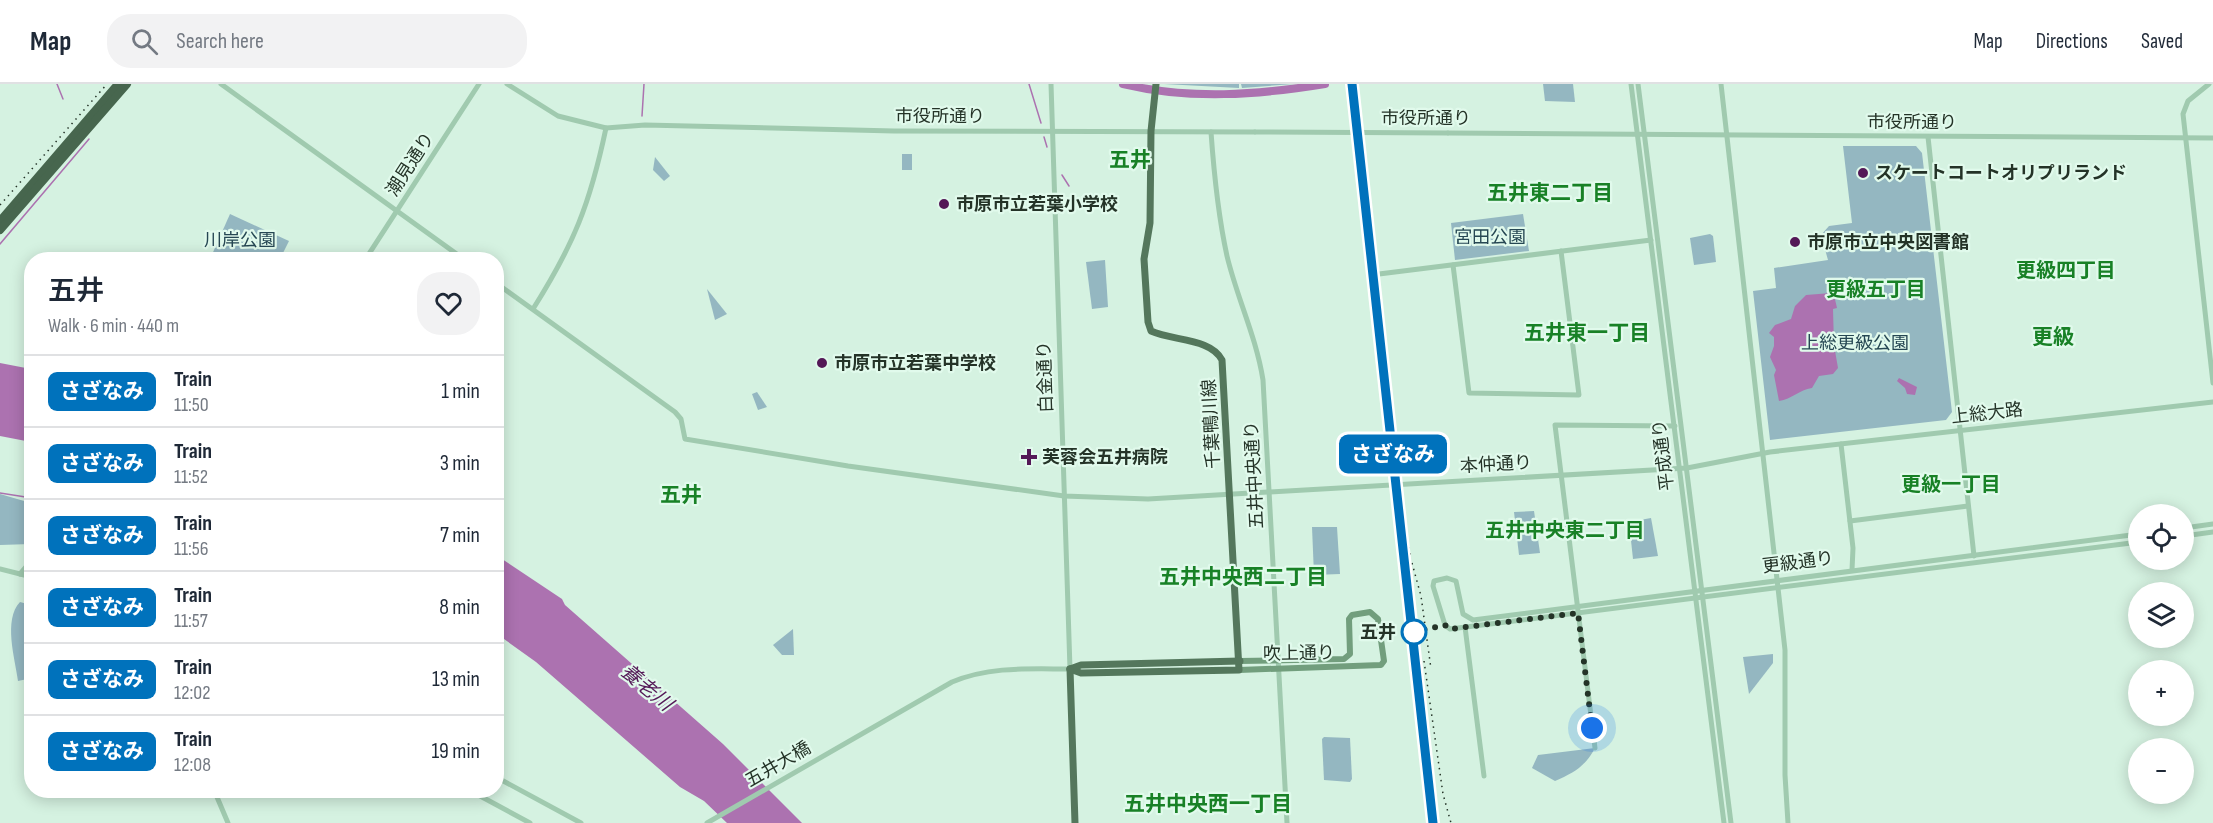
<!DOCTYPE html>
<meta charset="utf-8">
<style>
body{margin:0;font-family:"Sofia Sans Condensed","Noto Sans JP",sans-serif;background:#f2f2f3;color:#1f2937;height:100vh;display:flex;flex-direction:column;font-size:22px;white-space:nowrap}
*{box-sizing:border-box;margin:0}
p{font-size:20px;color:#747a83}
.icon{flex:none;width:33px;height:33px;fill:none;stroke:currentColor;stroke-width:2;stroke-linecap:round;stroke-linejoin:round}
.map{position:relative;flex:1;overflow:hidden}
.details{position:absolute;left:24px;top:168px;width:480px;height:546px;display:flex;flex-direction:column;background:#fff;border-radius:24px;box-shadow:0 3px 15px #0003}
.details>*{flex:none}
.badge{padding:0 12px;border-radius:9px;font-size:21px;line-height:39px}
.buttons{position:absolute;left:2128px;top:420px;display:grid;gap:12px}
.buttons a{display:grid;place-items:center;width:66px;height:66px;border-radius:50%;background:#fff;box-shadow:0 3px 15px #0003;font-size:30px}
.you{position:absolute;width:30px;height:30px;margin:-15px;border:4px solid #fff;border-radius:50%;background:#1a73e8;box-shadow:0 0 0 9px #1a73e833}
.map>.badge{position:absolute;translate:-50% -50%;box-shadow:0 0 0 3px #fff}
.round{display:grid;place-items:center;flex:none;width:63px;height:63px;border-radius:24px;background:#f2f2f3}
.overview{display:flex;align-items:center;justify-content:space-between;height:102px;padding:0 24px}
h1{font-size:28px;font-weight:600;line-height:45px}
ul{padding:0;list-style:none}
li{display:flex;align-items:center;gap:18px;height:72px;padding:0 24px;border-top:2px solid #e0e1e3}
li div{flex:1}
li b{display:block;font-size:22px}
li em{font-style:normal}
li .badge{min-width:66px;font-weight:700;text-align:center}
header{display:flex;align-items:center;gap:36px;box-sizing:border-box;height:84px;padding:0 30px;background:#fff;border-bottom:2px solid #e0e1e3}
header strong{font-size:28px}
nav{display:flex;gap:33px;margin-inline-start:auto;font-size:21px}
.search{width:420px;height:54px;background:#f2f2f3;display:flex;align-items:center;gap:15px;box-sizing:border-box;padding:0 21px;border-radius:24px;color:#747a83;font-size:22px}
.map>svg:first-child{display:block}
.green{fill:#94b7c1}
.water{fill:#ac72b0}
.lines{fill:none;stroke-linecap:round;stroke-linejoin:round}
.stream{stroke:#ac72b0;stroke-width:1.5}
.river{stroke:#ac72b0;stroke-width:8}
.tertiary{stroke:#a0caaf;stroke-width:5}
.secondary{stroke:#729e7d;stroke-width:6}
.primary{stroke:#54775c;stroke-width:7}
.trunk{stroke:#47664e;stroke-width:8}
.rail{stroke:#243327;stroke-width:1.5;stroke-dasharray:1.5 4.5;stroke-linecap:butt}
.tertiary-bridge{stroke:#a0caaf;stroke-width:5}
.line-casing{stroke:#fff;stroke-width:14}
.line{stroke:#0072bc;stroke-width:9}
.walk{stroke:#243327;stroke-width:6;stroke-dasharray:0 10.8}
.poi-dot{fill:#541857;stroke:#e1faec;stroke-width:2}
.stop-dot{fill:#fff;stroke:#0072bc;stroke-width:3}
.labels{text-anchor:middle;stroke-width:4.5;stroke-linejoin:round;paint-order:stroke}
.street-label{font-size:18px;fill:#243327;stroke:#e1faec}
.poi-label{font-size:18px;font-weight:bold;fill:#243327;stroke:#e1faec;text-anchor:start}
.park-label{font-size:18px;fill:#264753;stroke:#e1faec}
.stop-label{font-size:18px;font-weight:bold;fill:#243327;stroke:#e1faec;text-anchor:end}
.neighbourhood-label{font-size:20px;font-weight:bold;fill:#188126;stroke:#e1faec}
.water-label{font-size:20px;font-style:italic;fill:#541857;stroke:#e1faec}
.quarter-label{font-size:21px;font-weight:bold;fill:#188126;stroke:#e1faec}
</style>
<header>
<strong>Map</strong>
<div class="search"><svg class="icon" aria-label="search" viewBox="0 0 24 24"><circle cx="10" cy="10" r="6"/><path d="M15 15l6 6"/></svg>Search here</div>
<nav><a>Map</a><a>Directions</a><a>Saved</a></nav>
</header>
<div class="map">
<svg width="2213" height="739" viewBox="0 0 2213 739">
<rect width="100%" height="100%" fill="#d5f2e1"/>
<!-- green -->
<g class="green">
<path d="M1164 0H1239V4Z"/>
<path d="M1241 0H1293L1242 4Z"/>
<path d="M1543 0H1573L1575 18 1545 17Z"/>
<path d="M1843 62H1916L1922 69 1952 328 1946 336 1770 356 1753 207 1776 204 1774 184 1828 176 1821 151 1829 142 1852 139Z"/>
<rect x="902" y="70" width="10" height="16"/>
<path d="M655 73 670 92 664 97 653 86Z"/>
<path d="M230 130 289 157 280 175H210Z"/>
<path d="M1523 130 1529 167 1455 176 1451 139Z"/>
<path d="M1710 150 1713 152 1716 178 1694 181 1690 154Z"/>
<path d="M1105 176 1108 223 1092 225 1086 178Z"/>
<path d="M707 205 727 230 715 236Z"/>
<path d="M757 308 767 323 758 326 752 310Z"/>
<path d="M0 410 31 419V460L0 461Z"/>
<path d="M1534 427 1540 469 1519 471 1514 428Z"/>
<path d="M1651 434 1658 472 1633 475 1629 438Z"/>
<path d="M1312 443H1337L1340 490 1314 491Z"/>
<path d="M20 518 31 521 32 594 18 597C15 574 3 536 20 518Z"/>
<path d="M793 545 794 571H782L773 561Z"/>
<path d="M1773 570V579L1749 610 1743 573Z"/>
<path d="M1324 653 1350 654 1352 695 1350 698 1324 696 1322 655Z"/>
<path d="M1595 664C1585 683 1573 689 1555 697L1532 684 1538 671Z"/>
</g>
<!-- water -->
<g class="water">
<path d="M1831 209 1834 211 1837 224 1833 225 1834 261 1838 284 1833 290 1819 292 1812 304C1799 306 1792 315 1779 317L1774 291 1776 286 1770 273 1774 262V253L1769 249 1775 241 1791 235 1795 222 1806 211Z"/>
<path d="M0 279 31 285V358L0 352Z"/>
<path d="M1899 294 1917 303 1915 311 1907 310 1905 304 1897 297Z"/>
<path d="M496 471 562 515 565 521 723 660 802 739H727L704 717 680 703 536 578 497 550Z"/>
</g>
<g class="lines">
<!-- stream -->
<g class="stream">
<path d="M57 0 63 15"/>
<path d="M1029 0 1041 39"/>
<path d="M642 32 644 0"/>
<path d="M1044 53 1047 63"/>
<path d="M1062 91 1069 102"/>
<path d="M0 160 89 55"/>
<path d="M0 409 32 414"/>
</g>
<!-- river -->
<path class="river" d="M1123 0C1190 16 1258 11 1325 0"/>
<!-- tertiary -->
<g class="tertiary">
<path d="M221 0 465 176"/>
<path d="M507 0 558 32 606 44 645 41 894 47 1255 48"/>
<path d="M1631 0 1724 739"/>
<path d="M1638 0 1731 739"/>
<path d="M1721 0 1785 566V691L1788 739"/>
<path d="M2209 0 2188 17 2183 30 2213 299"/>
<path d="M1211 48C1214 90 1218 131 1227 172 1237 214 1256 252 1263 296L1287 739"/>
<path d="M1448 49 2213 54"/>
<path d="M1928 53 1974 472"/>
<path d="M365 176 479 0"/>
<path d="M1453 181 1469 309 1579 311 1561 167"/>
<path d="M1379 190 1651 156"/>
<path d="M496 199 675 328 681 335 685 355 848 382 1064 412 1148 415 1687 384 1770 368 2213 318"/>
<path d="M533 225C574 160 590 120 606 44"/>
<path d="M1841 360 1853 464 1852 486"/>
<path d="M1850 437 1968 422"/>
<path d="M2184 444 2213 440"/>
<path d="M2139 450 1473 536 1463 530 1456 497 1447 494 1434 497 1433 502 1445 541 1450 545 2139 458"/>
<path d="M2184 452 2213 448"/>
<path d="M0 485 32 493"/>
<path d="M20 490 32 476"/>
<path d="M1465 543 1484 692"/>
<path d="M1595 664 1555 341 1675 342"/>
<path d="M496 693 581 739"/>
<path d="M214 706 228 739"/>
<path d="M469 706 530 739"/>
<path d="M707 739 952 598C990 582 1030 585 1070 585L1051 0"/>
</g>
<!-- secondary -->
<path class="secondary" d="M1239 586 1381 581 1384 577 1378 535 1370 528 1352 531 1349 535 1350 570 1344 575 1240 577"/>
<!-- primary -->
<g class="primary">
<path d="M1070 585 1081 589 1239 586 1222 276C1211 254 1173 257 1151 247L1148 238 1144 175 1150 139 1151 47 1156 0"/>
<path d="M1070 585 1081 581 1240 577"/>
<path d="M1070 585 1075 739"/>
</g>
<!-- trunk -->
<g class="trunk">
<path d="M0 137 118 0"/>
<path d="M0 146 127 0"/>
</g>
<!-- rail -->
<g class="rail">
<path d="M1350 0C1379 246 1396 493 1430 739"/>
<path d="M0 121 107 0"/>
<path d="M1401 416 1411 475"/>
<path d="M1405 468 1418 587"/>
<path d="M1412 479 1421 512 1431 585"/>
<path d="M1424 577 1443 710 1451 739"/>
</g>
<!-- tertiary-bridge -->
<path class="tertiary-bridge" d="M1255 48 1448 49"/>
</g>
<g class="lines">
<defs>
<path id="line" d="M1352 0 1433 739"/>
</defs>
<!-- line casing -->
<use href="#line" class="line-casing"/>
<!-- line -->
<use href="#line" class="line"/>
<!-- walk -->
<path class="walk" d="M1414 548 1445 541 1450 545 1578 529 1592 644"/>
</g>
<!-- markers -->
<g class="poi-dot">
<circle cx="1863" cy="89" r="6"/>
<circle cx="944" cy="120" r="6"/>
<circle cx="1795" cy="158" r="6"/>
<circle cx="822" cy="279" r="6"/>
<path d="M1026 364h6v6h6v6h-6v6h-6v-6h-6v-6h6z"/>
</g>
<circle class="stop-dot" cx="1414" cy="548" r="12"/>
<g class="labels">
<!-- street labels -->
<g class="street-label">
<text x="940" y="38">市役所通り</text>
<text x="1426" y="40">市役所通り</text>
<text x="1912" y="44">市役所通り</text>
<text transform="translate(410 80) rotate(-57)" y="6">潮見通り</text>
<text transform="translate(1045 293) rotate(-92)" y="6">白金通り</text>
<text transform="translate(1987 329) rotate(-6)" y="6">上総大路</text>
<text transform="translate(1211 340) rotate(-93)" y="6">千葉鴨川線</text>
<text transform="translate(1663 371) rotate(-97)" y="6">平成通り</text>
<text transform="translate(1496 380) rotate(-3)" y="6">本仲通り</text>
<text transform="translate(1254 391) rotate(-93)" y="6">五井中央通り</text>
<text transform="translate(1798 478) rotate(-7)" y="6">更級通り</text>
<text transform="translate(1299 569) rotate(-1)" y="6">吹上通り</text>
<text transform="translate(778 680) rotate(-30)" y="6">五井大橋</text>
</g>
<!-- poi labels -->
<g class="poi-label">
<text x="1875" y="95">スケートコートオリプリランド</text>
<text x="956" y="126">市原市立若葉小学校</text>
<text x="1807" y="164">市原市立中央図書館</text>
<text x="834" y="285">市原市立若葉中学校</text>
<text x="1042" y="379">芙蓉会五井病院</text>
</g>
<!-- park labels -->
<g class="park-label">
<text x="1490" y="159">宮田公園</text>
<text x="240" y="162">川岸公園</text>
<text x="1855" y="265">上総更級公園</text>
</g>
<!-- stop labels -->
<g class="stop-label">
<text x="1396" y="554">五井</text>
</g>
<!-- neighbourhood labels -->
<g class="neighbourhood-label">
<text x="2066" y="193">更級四丁目</text>
<text x="1876" y="212">更級五丁目</text>
<text x="1951" y="407">更級一丁目</text>
<text x="1565" y="453">五井中央東二丁目</text>
</g>
<!-- water labels -->
<g class="water-label">
<text transform="translate(647 603) rotate(40)" y="7">養老川</text>
</g>
<!-- quarter labels -->
<g class="quarter-label">
<text x="1130" y="83">五井</text>
<text x="1550" y="116">五井東二丁目</text>
<text x="1587" y="256">五井東一丁目</text>
<text x="2053" y="260">更級</text>
<text x="681" y="418">五井</text>
<text x="1243" y="500">五井中央西二丁目</text>
<text x="1208" y="727">五井中央西一丁目</text>
</g>
</g>
</svg>
<div class="buttons">
<a><svg class="icon" aria-label="locate" viewBox="0 0 24 24"><circle cx="12" cy="12" r="6"/><path d="M12 2v4M12 18v4M2 12h4M18 12h4"/></svg></a>
<a><svg class="icon" aria-label="layers" viewBox="0 0 24 24"><path d="M12 4l9 5-9 5-9-5zM3 14l9 5 9-5"/></svg></a>
<a>+</a>
<a>−</a>
</div>
<div class="you" style="left:1592px;top:644px"></div>
<b class="badge" style="left:1393px;top:370px;background:#0072bc;color:#fff">さざなみ</b>
<section class="details">
<div class="overview"><div><h1>五井</h1><p>Walk · 6 min · 440 m</p></div><a class="round"><svg class="icon" aria-label="heart" viewBox="0 0 24 24"><path d="M12 20l-8-8c-3-5 5-10 8-4 3-6 11-1 8 4z"/></svg></a></div>
<ul>
<li><span class="badge" style="background:#0072bc;color:#fff">さざなみ</span><div><b>Train</b><p>11:50</p></div><em>1 min</em></li>
<li><span class="badge" style="background:#0072bc;color:#fff">さざなみ</span><div><b>Train</b><p>11:52</p></div><em>3 min</em></li>
<li><span class="badge" style="background:#0072bc;color:#fff">さざなみ</span><div><b>Train</b><p>11:56</p></div><em>7 min</em></li>
<li><span class="badge" style="background:#0072bc;color:#fff">さざなみ</span><div><b>Train</b><p>11:57</p></div><em>8 min</em></li>
<li><span class="badge" style="background:#0072bc;color:#fff">さざなみ</span><div><b>Train</b><p>12:02</p></div><em>13 min</em></li>
<li><span class="badge" style="background:#0072bc;color:#fff">さざなみ</span><div><b>Train</b><p>12:08</p></div><em>19 min</em></li>
</ul>
</section>
</div>
